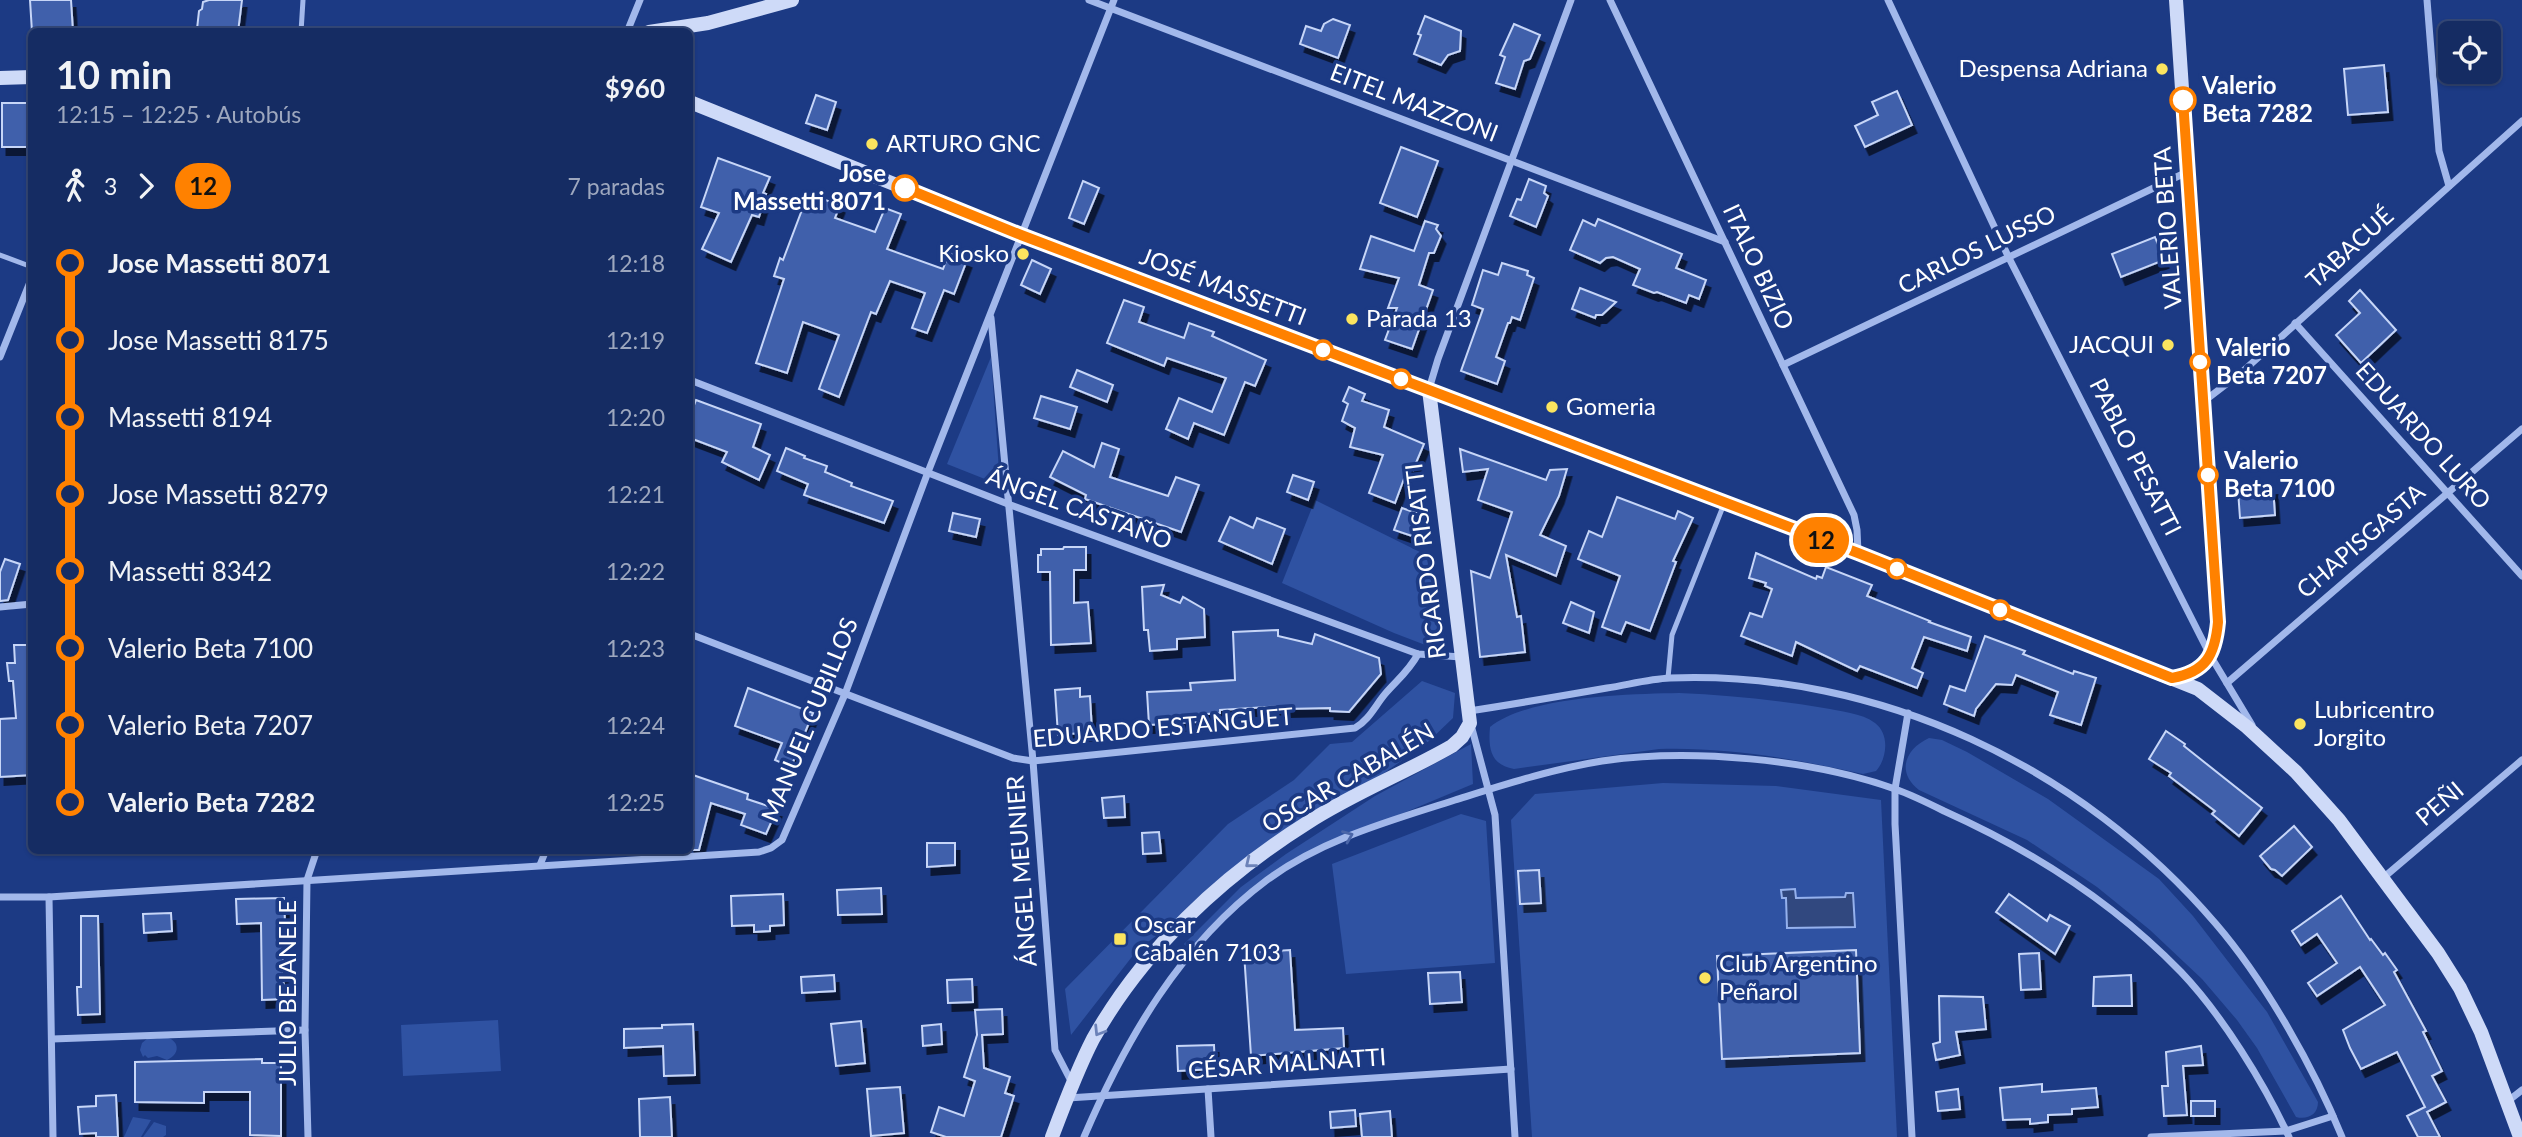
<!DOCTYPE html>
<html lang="es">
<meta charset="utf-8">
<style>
body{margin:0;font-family:Lato,sans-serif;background:#1e3469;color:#f1f3f6;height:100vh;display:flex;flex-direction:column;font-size:26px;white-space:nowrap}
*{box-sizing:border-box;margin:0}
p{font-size:23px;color:#9da7be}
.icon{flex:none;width:38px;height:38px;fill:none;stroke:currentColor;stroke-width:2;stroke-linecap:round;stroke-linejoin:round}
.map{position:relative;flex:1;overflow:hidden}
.drawer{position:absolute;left:28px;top:28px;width:665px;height:826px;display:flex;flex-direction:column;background:#152c63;border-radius:10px;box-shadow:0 2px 5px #0004,0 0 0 2px #344878}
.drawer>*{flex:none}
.badge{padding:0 14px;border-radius:23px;font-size:24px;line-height:46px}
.buttons{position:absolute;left:2438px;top:21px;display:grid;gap:14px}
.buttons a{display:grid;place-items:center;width:63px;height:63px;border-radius:10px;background:#152c63;box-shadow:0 2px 5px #0004,0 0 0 2px #344878;font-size:35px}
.map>.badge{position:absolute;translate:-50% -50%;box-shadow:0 0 0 4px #fff}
.legs{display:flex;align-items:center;gap:10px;height:77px;padding:0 28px;font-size:23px}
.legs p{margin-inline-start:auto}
.summary{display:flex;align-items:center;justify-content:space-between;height:119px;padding:0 28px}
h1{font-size:38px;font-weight:700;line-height:52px}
ul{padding:0 28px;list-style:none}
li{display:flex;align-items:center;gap:24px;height:77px;font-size:26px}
li i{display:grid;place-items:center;width:10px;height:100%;margin:0 9px;background:currentColor}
li i::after{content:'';width:18px;height:18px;margin:-9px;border:5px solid;border-radius:50%;background:#152c63}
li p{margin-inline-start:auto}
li:first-child i{background:linear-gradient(#0000 50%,currentColor 0)}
li:last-child i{background:linear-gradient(currentColor 50%,#0000 0)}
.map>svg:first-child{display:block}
.green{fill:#2f52a2}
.water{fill:#31487f;stroke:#95b1ed;stroke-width:2}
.building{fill:#4061ab;stroke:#c7d6f8;stroke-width:2;filter:url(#shadow)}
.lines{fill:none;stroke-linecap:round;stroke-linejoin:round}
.service{stroke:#a2b8eb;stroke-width:5}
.minor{stroke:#a2b8eb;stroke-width:7}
.secondary{stroke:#cedaf8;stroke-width:14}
.oneway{stroke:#4b66a8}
.oneway2{stroke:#6c82b8}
.line-1-casing{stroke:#fff;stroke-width:16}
.line-1{stroke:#ff8100;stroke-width:10}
.poi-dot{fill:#fbe45f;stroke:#1c3a84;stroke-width:2.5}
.stop-1-dot{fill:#fff;stroke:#ff8100;stroke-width:3.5}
.labels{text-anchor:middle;stroke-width:7;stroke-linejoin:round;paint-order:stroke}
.poi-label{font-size:24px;fill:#fff;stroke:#1c3a84;text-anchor:start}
.stop-label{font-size:24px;font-weight:bold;fill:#fff;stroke:#1c3a84;text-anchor:start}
.street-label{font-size:24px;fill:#fff;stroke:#1c3a84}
</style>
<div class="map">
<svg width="2522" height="1137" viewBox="0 0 2522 1137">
<defs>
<filter id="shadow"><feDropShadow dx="4.5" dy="8" stdDeviation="0" flood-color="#0009"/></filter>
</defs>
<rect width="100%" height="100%" fill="#1c3a84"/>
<!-- green -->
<g class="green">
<path d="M991 357 1000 485 947 464Z"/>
<path d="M1315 500 1426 555 1444 635 1428 646 1394 633 1282 583Z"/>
<path d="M1422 681 1455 693 1453 718 1429 741 1138 949 1071 1035 1065 989 1228 824 1294 780 1330 744 1352 742Z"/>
<path d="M1679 693C1728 695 1775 700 1824 708 1839 711 1862 713 1875 723 1890 734 1887 759 1876 771L1863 774C1796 759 1728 747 1659 749L1514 769C1491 765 1488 749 1490 727 1528 696 1630 694 1679 693Z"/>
<path d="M1929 738 1942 740 1967 752 2048 799 2159 879 2193 916 2267 1012 2318 1102C2318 1115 2307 1120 2296 1117L2257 1048 2237 1020 2202 979 2150 930 2097 887 2027 840 1919 790C1896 772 1905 749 1929 738Z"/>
<path d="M1471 744 1473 784 1293 859 1227 913 1191 951 1184 944 1241 887 1286 854 1375 796Z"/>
<path d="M1663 783 1776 786 1881 800 1897 1137H1532L1511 820 1535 794Z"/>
<path d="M1461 814 1486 821 1495 963 1346 974 1332 864Z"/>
<path d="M498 1020 501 1071 403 1076 401 1025Z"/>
<path d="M162 1037C178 1037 183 1053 167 1060L157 1056 148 1058 145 1055 143 1057 140 1050 142 1043 148 1038 157 1039Z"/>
<path d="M133 1117 151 1120 141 1137H124Z"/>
<path d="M154 1122 166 1126V1135L163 1137H143Z"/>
</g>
<!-- water -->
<path class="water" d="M1795 889 1796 898 1845 897 1846 893H1853L1855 927 1787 928 1786 898H1782L1781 890Z"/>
<!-- building -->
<g class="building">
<path d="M30 0H71L73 32H32Z"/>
<path d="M209 0H242L238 32 197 29 199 11 202 9 203 2Z"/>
<path d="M1425 16 1461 31 1460 51 1448 55 1441 65 1414 54 1421 35 1418 34Z"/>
<path d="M1333 19 1350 25 1338 58 1300 44 1306 26 1321 31 1324 24Z"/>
<path d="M1514 24 1540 35 1530 59 1524 61 1515 89 1496 83 1505 57 1500 55Z"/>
<path d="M2384 65 2388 112 2348 115 2344 69Z"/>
<path d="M1897 91 1912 125 1865 147 1855 126 1878 115 1872 102Z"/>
<path d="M816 95 836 102 827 130 806 123Z"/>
<rect x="2" y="103" width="27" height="44"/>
<path d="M1401 147 1438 161 1417 217 1380 203Z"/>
<path d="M718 158 770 177 763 193 766 194 759 217 752 215 731 262 702 249 719 213 701 207Z"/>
<path d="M1529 179 1546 186 1544 193 1548 196 1536 227 1510 216 1517 199 1521 200Z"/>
<path d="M1083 181 1099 188 1084 224 1069 218Z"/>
<path d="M808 194 840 205 835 218 875 232 885 208 901 214 887 249 943 269 949 253 967 260 954 294 944 290 927 333 912 328 925 293 890 281 876 314 871 312 839 397 819 389 839 335 803 322 787 373 756 363 784 279 774 276 780 258 783 260Z"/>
<path d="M1598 219 1682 254 1676 268 1706 280 1699 299 1689 295 1686 303 1657 292 1654 293 1633 285 1640 269 1613 257 1606 258 1600 263 1570 250 1583 220 1595 226Z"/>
<path d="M1425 221 1438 225 1436 229 1441 236 1434 253H1429L1419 285 1433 290 1412 349 1385 340 1397 308H1388L1399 278 1360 269 1371 236 1414 251Z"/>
<path d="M2155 237 2164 260 2121 277 2112 254Z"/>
<path d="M1032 260 1051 269 1040 294 1021 285Z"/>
<path d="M1502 263 1528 271 1527 275 1534 278 1520 320 1512 317 1510 323H1508L1496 357 1505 361 1497 384 1461 371 1483 309 1472 305 1483 270 1498 275Z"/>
<path d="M1580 288 1616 302 1602 315H1596L1595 318 1572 309Z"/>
<path d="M2360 290 2396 330 2361 363 2336 335 2360 313 2349 301Z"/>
<path d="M1124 300 1144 307 1139 322 1184 338 1189 323 1214 332 1212 336 1266 360 1255 386 1245 382 1224 435 1194 423 1188 439 1166 429 1179 398 1212 412 1226 378 1167 358 1164 366 1107 343Z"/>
<path d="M1077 370 1113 385 1107 402 1070 387Z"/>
<path d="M1349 387 1365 394 1362 401 1389 410 1384 427 1424 444 1413 470 1408 468 1395 503 1369 493 1383 455 1350 447 1355 428 1342 421 1348 404 1343 401Z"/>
<path d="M1041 396 1077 407 1070 429 1034 418Z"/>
<path d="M696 400 761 424 753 447 770 455 759 480 722 462 727 452 690 438V416Z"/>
<path d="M1102 443 1119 449 1110 477 1168 496 1176 477 1199 485 1181 532 1085 499 1086 495 1050 477 1063 451 1094 467Z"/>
<path d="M786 448 805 456 804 458 827 466 825 472 852 483 851 486 893 501 884 523 804 495 808 484 777 471Z"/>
<path d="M1460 449 1546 480 1550 470 1567 469 1559 496 1540 535 1566 546 1556 576 1506 555 1517 617 1521 616 1525 652 1480 657 1471 571 1490 578 1512 512 1478 500 1488 469 1463 472Z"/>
<path d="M1293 475 1314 482 1308 500 1287 492Z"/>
<path d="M2273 487 2275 515 2240 518 2238 490Z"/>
<path d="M1617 497 1675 519 1678 511 1693 518 1673 561 1676 562 1650 631 1626 622 1621 634 1602 627 1620 576 1578 559 1589 531 1602 537Z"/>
<path d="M1402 508 1422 515 1415 537 1394 530Z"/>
<path d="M953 513 980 519 976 537 949 531Z"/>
<path d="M1230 517 1253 528 1257 518 1285 529 1272 564 1219 541Z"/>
<path d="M1064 547H1086V570H1074V603L1088 602 1091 643 1051 645 1050 572H1038V555H1041V549H1063Z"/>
<path d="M1756 553 1816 579 1817 576 1822 578 1826 567 1872 585 1867 596 1930 621 1929 622 1971 637 1967 651 1924 637 1912 668 1923 673 1917 688 1860 666 1857 671 1796 642 1792 656 1741 636 1750 613 1762 617 1772 589 1765 586 1766 583 1749 578Z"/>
<path d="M5 559 20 564 8 600 0 601V572Z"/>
<path d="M1164 585 1161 595 1180 603 1183 597 1204 609 1205 637 1177 639V649L1150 651 1148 630H1144L1142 587Z"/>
<path d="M1571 602 1594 612 1589 633 1563 623Z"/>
<path d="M1278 630V636L1312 644 1315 634 1379 658 1381 674 1349 712 1330 711V708L1285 709V706L1220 710V713L1195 715 1196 722 1149 725 1147 692 1191 690 1190 683 1235 680 1233 632Z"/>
<path d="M1985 636 2025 651 2023 654 2073 674 2074 671 2096 678 2081 725 2050 715 2058 692 2016 675 2012 685 1996 684 1976 709 1974 716 1944 704 1950 686 1965 691Z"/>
<path d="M14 645H32V775L0 777V719L16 718 13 681H9L7 663H15Z"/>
<path d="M748 688 813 713 791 767 775 760 782 743 735 726Z"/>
<path d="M1080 688V697L1090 696 1092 732 1058 735 1055 690Z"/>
<path d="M2166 731 2185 744 2184 746 2262 808 2239 836 2212 814 2215 811 2169 776 2171 773 2149 759Z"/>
<path d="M690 774 748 794 747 799 777 809 766 834 741 825 745 814 711 803 699 850H690Z"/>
<path d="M1124 796 1125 817 1104 818 1102 798Z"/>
<path d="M2294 826 2312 847 2282 876 2275 870 2271 869 2260 856Z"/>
<path d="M1159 832 1161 853 1143 854 1142 833Z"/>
<path d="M927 843H955V865L927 867Z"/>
<path d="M1539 870 1541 903 1520 904 1518 871Z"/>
<path d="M881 888 882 914 838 915 837 890Z"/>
<path d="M783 894 784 925 770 926V931L754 932V925L732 926 731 896Z"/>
<path d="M2009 894 2047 921 2050 915 2070 926 2055 954 1996 912Z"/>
<path d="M2341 896 2370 940 2371 939 2383 955 2385 953 2397 970 2394 972 2426 1031 2423 1032 2442 1071 2432 1076 2446 1102 2427 1112 2440 1137H2418L2407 1116 2425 1107 2397 1052 2361 1069 2350 1048 2343 1030 2385 1005 2360 967 2317 996 2308 983 2337 963 2317 934 2301 945 2292 931Z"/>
<path d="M284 898 285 923H282L284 999 262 1000 261 923 237 924 236 899Z"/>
<path d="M171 913 172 931 144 933 143 914Z"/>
<path d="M81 916H98L100 1014 78 1015 77 987H81Z"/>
<path d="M1290 950 1295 1030 1343 1028 1344 1048 1251 1056 1244 953Z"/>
<path d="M1856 950 1860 1053 1722 1059 1717 956Z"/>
<path d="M2039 953 2041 989 2021 990 2019 954Z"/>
<path d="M1460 972 1462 1002 1430 1004 1428 973Z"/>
<path d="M834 975 835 991 802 993 801 977Z"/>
<path d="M2131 975 2132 1006H2093L2094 977Z"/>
<path d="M972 979 973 1002 948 1003 947 980Z"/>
<path d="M1939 996 1983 997 1986 1029 1956 1032 1960 1055 1936 1060 1933 1044 1940 1042Z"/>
<path d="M1002 1009 1003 1034 982 1035 984 1068 1010 1077 1005 1093 1014 1096 1001 1137H946L931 1132 939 1107 964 1116 975 1081 964 1077 977 1035 975 1010Z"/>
<path d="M861 1021 865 1063 836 1066 831 1024Z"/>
<path d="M693 1024 695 1075 664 1076 663 1046 624 1048V1029L662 1028V1025Z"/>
<path d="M941 1024 942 1044 923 1046 922 1026Z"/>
<path d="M1214 1045 1215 1069 1178 1071 1177 1046Z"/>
<path d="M2201 1046 2203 1065 2183 1066 2187 1115 2164 1116 2162 1086H2168L2166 1052Z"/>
<path d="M262 1059V1063H281V1136L250 1135V1092H204V1103L135 1102V1062Z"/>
<path d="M2042 1084V1092L2096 1088 2098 1107 2072 1109V1114L2048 1115V1122L2030 1124V1119L2003 1120 2000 1088Z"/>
<path d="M900 1087 904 1133 871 1136 867 1089Z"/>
<path d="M1958 1089 1960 1109 1938 1111 1936 1092Z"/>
<path d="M116 1095 118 1137H96V1133L80 1134 78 1107 96 1106V1096Z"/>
<path d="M670 1097 672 1137H640L639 1099Z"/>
<rect x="2191" y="1101" width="24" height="15"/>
<path d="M1355 1110 1356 1126 1331 1128 1330 1112Z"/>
<path d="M1390 1111 1392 1137H1362L1360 1114Z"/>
</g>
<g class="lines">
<!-- service -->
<g class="service">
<path d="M301 32 303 0"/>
<path d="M0 255 32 267"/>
<path d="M1668 678 1672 635 1724 504"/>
</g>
<!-- minor -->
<g class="minor">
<path d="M1089 0 1725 242"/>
<path d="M1610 0 1854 515 1857 530 1858 553"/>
<path d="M1888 0 2008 256 2210 655 2252 725"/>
<path d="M2427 0 2439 151 2449 186"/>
<path d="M627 32 640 0"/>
<path d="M991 318 1033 761 1055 1050 1072 1083"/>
<path d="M2295 323 2522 576"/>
<path d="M0 357 32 277"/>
<path d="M1783 365 2187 172"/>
<path d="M690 380 1008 504 1418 654 1461 657"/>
<path d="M1429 389 1438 359 1571 0"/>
<path d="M2203 402 2242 372 2522 121"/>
<path d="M0 607 32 604"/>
<path d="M690 634 1013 758 1033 761 1355 728C1369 720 1375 706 1385 694 1397 680 1409 671 1418 654"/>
<path d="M2227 683 2522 429"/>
<path d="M1469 711C1515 704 1561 696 1607 688 1627 685 1649 679 1670 678 1879 670 2082 767 2216 924 2265 981 2314 1068 2342 1137"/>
<path d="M1908 713 1895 789V824L1912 1137"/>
<path d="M1471 725 1495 815 1515 1137"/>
<path d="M540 865 546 850"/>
<path d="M2383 878 2522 760"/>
<path d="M0 897H49L759 852 771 848 782 840 845 694 928 472 1114 0"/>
<path d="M49 897 53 1137"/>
<path d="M52 1039 305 1030"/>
<path d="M1208 1089 1211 1137"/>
<path d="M1068 1098 1511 1069"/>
<path d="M2508 1101 2522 1090"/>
<path d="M308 1137 305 1030 307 880 317 850"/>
<path d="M1084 1137C1126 1039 1180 945 1267 880 1323 839 1390 821 1455 800 1503 785 1552 769 1602 761 1690 748 1811 759 1895 789 1912 795 1928 803 1944 811 2031 850 2114 903 2181 972 2222 1015 2264 1083 2289 1137"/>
<path d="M2151 1137 2286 1131 2333 1116"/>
</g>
<!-- secondary -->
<g class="secondary">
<path d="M649 32 708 23 792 0"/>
<path d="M0 78 32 77"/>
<path d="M690 102 1021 235 1858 553 2198 689 2247 727 2296 772 2339 820 2438 953 2460 988 2481 1032 2520 1137"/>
<path d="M2172 678C2206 671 2215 656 2218 622L2176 0"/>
<path d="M1052 1137C1064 1105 1077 1070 1093 1039 1143 950 1221 877 1307 823 1353 793 1405 773 1452 746L1462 737 1470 723 1429 390"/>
</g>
</g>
<!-- one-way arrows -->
<defs><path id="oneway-chevron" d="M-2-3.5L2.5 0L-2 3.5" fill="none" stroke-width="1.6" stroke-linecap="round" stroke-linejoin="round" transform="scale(1.75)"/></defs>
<use class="oneway" href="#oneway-chevron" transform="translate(1348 836) rotate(-22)"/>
<g class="oneway2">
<use href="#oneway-chevron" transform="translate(1250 863) rotate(141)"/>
<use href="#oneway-chevron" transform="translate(1099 1031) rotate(122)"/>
</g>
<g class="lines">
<defs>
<path id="line-1" d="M905 188 1021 235 1858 553 2172 678C2206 672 2215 655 2218 622L2183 100"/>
</defs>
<!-- line-1 casing -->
<use href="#line-1" class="line-1-casing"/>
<!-- line-1 -->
<use href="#line-1" class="line-1"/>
</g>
<!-- markers -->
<g class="poi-dot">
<circle cx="2162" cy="69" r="7"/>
<circle cx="872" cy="144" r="7"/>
<circle cx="1023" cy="254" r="7"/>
<circle cx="1352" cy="319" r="7"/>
<circle cx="2168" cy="345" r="7"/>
<circle cx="1552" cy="407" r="7"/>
<circle cx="2300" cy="724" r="7"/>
<rect x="1113" y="932" width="14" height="14" rx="3.5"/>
<circle cx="1705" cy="978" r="7"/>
</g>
<g class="stop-1-dot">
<circle cx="2183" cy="100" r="12"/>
<circle cx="905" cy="188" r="12"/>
<circle cx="1323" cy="350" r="9"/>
<circle cx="2200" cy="362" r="9"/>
<circle cx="1401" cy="379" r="9"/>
<circle cx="2208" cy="475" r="9"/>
<circle cx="1897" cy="569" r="9"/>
<circle cx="2000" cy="610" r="9"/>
</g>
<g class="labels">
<!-- poi labels -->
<g class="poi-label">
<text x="2148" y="77" text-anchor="end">Despensa Adriana</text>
<text x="886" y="152">ARTURO GNC</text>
<text x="1009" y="262" text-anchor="end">Kiosko</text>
<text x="1366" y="327">Parada 13</text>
<text x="2154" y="353" text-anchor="end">JACQUI</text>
<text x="1566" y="415">Gomeria</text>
<text x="2314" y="718">Lubricentro<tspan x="2314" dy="28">Jorgito</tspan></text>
<text x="1134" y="933">Oscar<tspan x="1134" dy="28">Cabalén 7103</tspan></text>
<text x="1719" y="972">Club Argentino<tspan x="1719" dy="28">Peñarol</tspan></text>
</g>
<!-- stop labels -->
<g class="stop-label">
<text x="2202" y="94">Valerio<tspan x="2202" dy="28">Beta 7282</tspan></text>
<text x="886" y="182" text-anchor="end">Jose<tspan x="886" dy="28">Massetti 8071</tspan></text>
<text x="2216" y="356">Valerio<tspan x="2216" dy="28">Beta 7207</tspan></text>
<text x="2224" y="469">Valerio<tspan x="2224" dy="28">Beta 7100</tspan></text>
</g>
<!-- street labels -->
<g class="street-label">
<text transform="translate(1414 103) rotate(21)" y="8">EITEL MAZZONI</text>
<text transform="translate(2168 228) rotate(-94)" y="8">VALERIO BETA</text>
<text transform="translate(2350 248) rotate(-42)" y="8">TABACUÉ</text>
<text transform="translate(1977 250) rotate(-26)" y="8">CARLOS LUSSO</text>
<text transform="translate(1758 267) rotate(65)" y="8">ITALO BIZIO</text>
<text transform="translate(1223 287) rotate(21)" y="8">JOSÉ MASSETTI</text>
<text transform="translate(2423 436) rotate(48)" y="8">EDUARDO LURO</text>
<text transform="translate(2135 457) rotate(63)" y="8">PABLO PESATTI</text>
<text transform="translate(1079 509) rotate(20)" y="8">ÁNGEL CASTAÑO</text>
<text transform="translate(2361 541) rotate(-41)" y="8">CHAPISGASTA</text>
<text transform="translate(1426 561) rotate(-97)" y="8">RICARDO RISATTI</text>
<text transform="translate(810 720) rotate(-68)" y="8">MANUEL CUBILLOS</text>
<text transform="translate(1163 728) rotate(-5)" y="8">EDUARDO ESTANGUET</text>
<text transform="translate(1348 778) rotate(-30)" y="8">OSCAR CABALÉN</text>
<text transform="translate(2440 804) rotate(-40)" y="8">PEÑI</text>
<text transform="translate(1022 871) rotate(-94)" y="8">ÁNGEL MEUNIER</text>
<text transform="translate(288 993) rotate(-90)" y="8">JULIO BEJANELE</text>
<text transform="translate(1287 1064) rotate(-4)" y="8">CÉSAR MALNATTI</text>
</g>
</g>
</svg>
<div class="buttons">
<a><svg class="icon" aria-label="locate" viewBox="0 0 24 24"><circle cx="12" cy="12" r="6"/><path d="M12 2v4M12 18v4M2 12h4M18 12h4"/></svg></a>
</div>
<b class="badge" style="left:1821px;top:540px;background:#ff8100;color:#111">12</b>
<section class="drawer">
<div class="summary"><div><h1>10 min</h1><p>12:15 – 12:25 · Autobús</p></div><b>$960</b></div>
<div class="legs"><svg class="icon" aria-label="walk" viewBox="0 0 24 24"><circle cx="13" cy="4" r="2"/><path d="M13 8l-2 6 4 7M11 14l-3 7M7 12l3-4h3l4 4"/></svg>3<svg class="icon" aria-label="forward" viewBox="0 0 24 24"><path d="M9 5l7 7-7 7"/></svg><b class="badge" style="background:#ff8100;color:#111">12</b><p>7 paradas</p></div>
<ul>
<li><i style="color:#ff8100"></i><b>Jose Massetti 8071</b><p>12:18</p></li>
<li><i style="color:#ff8100"></i><span>Jose Massetti 8175</span><p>12:19</p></li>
<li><i style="color:#ff8100"></i><span>Massetti 8194</span><p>12:20</p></li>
<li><i style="color:#ff8100"></i><span>Jose Massetti 8279</span><p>12:21</p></li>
<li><i style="color:#ff8100"></i><span>Massetti 8342</span><p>12:22</p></li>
<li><i style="color:#ff8100"></i><span>Valerio Beta 7100</span><p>12:23</p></li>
<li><i style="color:#ff8100"></i><span>Valerio Beta 7207</span><p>12:24</p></li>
<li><i style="color:#ff8100"></i><b>Valerio Beta 7282</b><p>12:25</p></li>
</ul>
</section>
</div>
